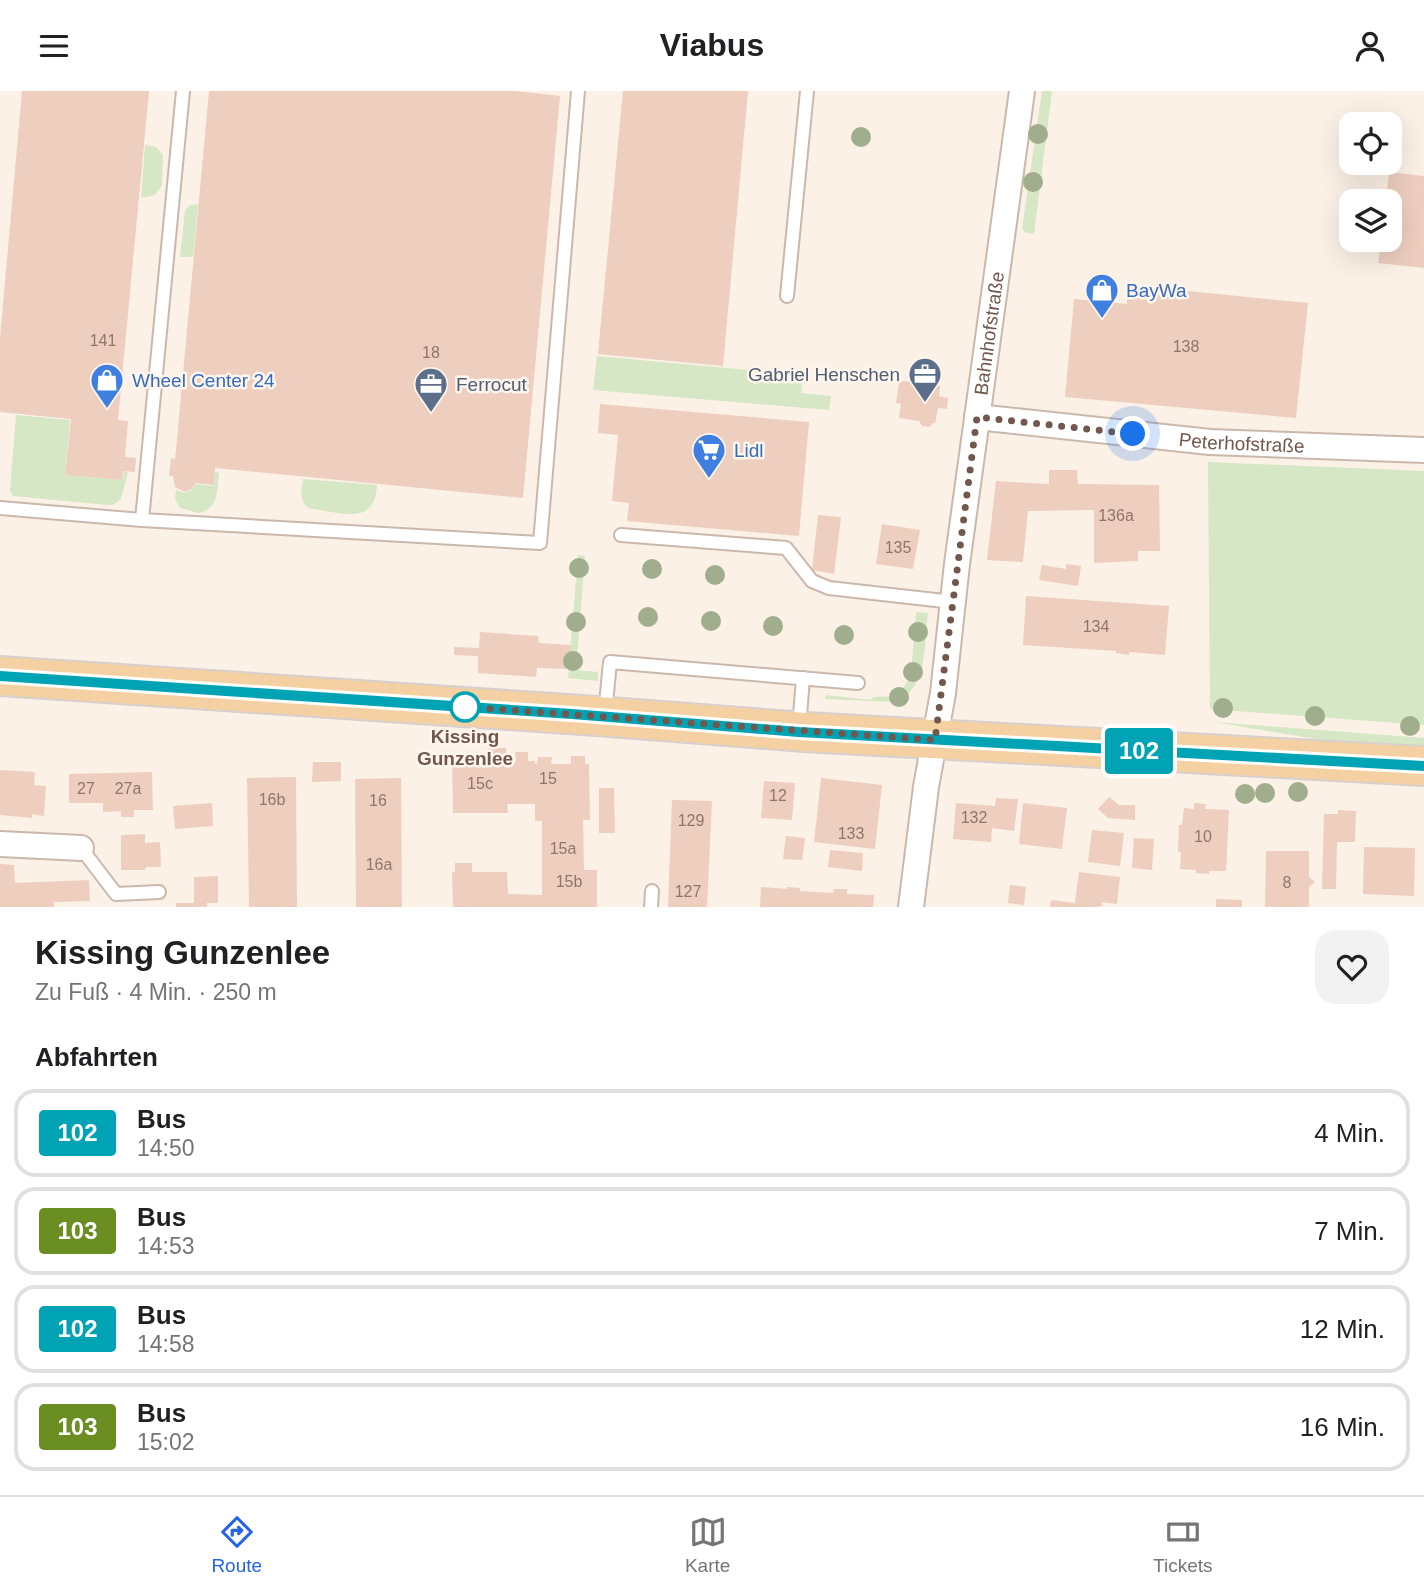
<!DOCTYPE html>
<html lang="de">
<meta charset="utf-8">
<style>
body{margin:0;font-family:Helvetica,sans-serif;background:#f2f2f2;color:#202124;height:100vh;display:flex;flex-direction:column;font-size:26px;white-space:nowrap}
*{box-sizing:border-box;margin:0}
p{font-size:23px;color:#757577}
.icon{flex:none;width:38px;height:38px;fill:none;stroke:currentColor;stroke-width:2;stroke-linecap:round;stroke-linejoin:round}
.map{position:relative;height:816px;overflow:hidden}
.drawer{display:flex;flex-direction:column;background:#fff;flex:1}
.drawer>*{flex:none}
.badge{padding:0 14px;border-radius:5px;font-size:24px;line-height:46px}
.tools{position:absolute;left:1339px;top:21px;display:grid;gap:14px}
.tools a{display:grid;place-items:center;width:63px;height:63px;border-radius:14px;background:#fff;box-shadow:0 7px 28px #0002;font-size:35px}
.you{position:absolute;width:35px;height:35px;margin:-18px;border:5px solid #fff;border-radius:50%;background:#1a73e8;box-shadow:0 0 0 10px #1a73e833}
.map>.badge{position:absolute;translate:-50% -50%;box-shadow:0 0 0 4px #fff}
h2{padding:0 35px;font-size:26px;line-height:63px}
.round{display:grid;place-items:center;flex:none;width:74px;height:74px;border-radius:21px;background:#f2f2f2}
.headline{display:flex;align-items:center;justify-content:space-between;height:119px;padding:0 35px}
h1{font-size:33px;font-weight:600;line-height:52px}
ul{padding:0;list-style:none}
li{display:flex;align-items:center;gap:21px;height:88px;margin:0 14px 10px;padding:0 21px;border:4px solid #e0e0e0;border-radius:21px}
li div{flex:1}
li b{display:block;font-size:26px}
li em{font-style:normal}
li .badge{min-width:77px;font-weight:700;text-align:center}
header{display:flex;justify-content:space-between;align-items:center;height:91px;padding:0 35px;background:#fff;font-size:32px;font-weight:600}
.tabs{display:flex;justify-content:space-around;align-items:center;height:98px;border-top:2px solid #e0e0e0;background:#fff;font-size:19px;color:#757577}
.tabs a{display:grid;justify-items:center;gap:4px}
.tabs .on{color:#2563eb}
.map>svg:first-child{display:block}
.green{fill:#d5e7c5}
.building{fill:#eecebf}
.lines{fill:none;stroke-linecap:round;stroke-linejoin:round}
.service-casing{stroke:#cbb8ad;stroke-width:16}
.minor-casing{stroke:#cbb8ad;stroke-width:28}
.primary-casing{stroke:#d8d0cd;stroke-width:42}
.service{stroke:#fff;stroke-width:12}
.minor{stroke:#fff;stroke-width:24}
.primary{stroke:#f4d0a3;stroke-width:38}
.tree{fill:#a1ae8d}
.line-casing{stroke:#fff;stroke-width:16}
.line{stroke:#00a3b4;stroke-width:10}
.walk{stroke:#72574c;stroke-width:7;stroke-dasharray:0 12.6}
.stop-dot{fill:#fff;stroke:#00a3b4;stroke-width:3.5}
.labels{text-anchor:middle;stroke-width:5;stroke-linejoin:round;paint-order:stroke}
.number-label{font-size:16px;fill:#917569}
.shop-label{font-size:19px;fill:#366cbe;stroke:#fef5ec;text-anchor:start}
.street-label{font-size:19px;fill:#72574c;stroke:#fef5ec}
.service-label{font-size:19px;fill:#4e5e75;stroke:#fef5ec;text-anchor:end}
.stop-label{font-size:19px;font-weight:bold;fill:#72574c;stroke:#fef5ec}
</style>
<header><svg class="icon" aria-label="menu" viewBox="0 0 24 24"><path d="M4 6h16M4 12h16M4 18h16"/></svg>Viabus<svg class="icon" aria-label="person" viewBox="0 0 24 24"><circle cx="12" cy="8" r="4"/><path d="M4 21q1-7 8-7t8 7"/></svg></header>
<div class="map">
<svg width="1424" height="816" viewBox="0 0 1424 816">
<rect width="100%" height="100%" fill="#fbf1e6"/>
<!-- green -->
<g class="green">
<path d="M1042 0H1052L1034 143 1027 142 1022 138Z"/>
<path d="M145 54 156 56 163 64 162 94 155 104 141 107Z"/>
<path d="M198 113 193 166H180L185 120 190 114Z"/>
<path d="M597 265 803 284 801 302 831 305 829 319 593 299Z"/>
<path d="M16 324 70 329 65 384 122 389 124 380 128 381 121 408 113 414H107L13 405 10 399Z"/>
<path d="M1208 371 1424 380V634L1210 618Z"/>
<path d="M215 381 219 382C217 399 219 417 199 422L180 417 175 408 176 399 185 402 192 399 196 393 214 395Z"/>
<path d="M303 388 377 394C375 436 341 421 311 418 299 413 301 400 303 388Z"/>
<path d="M578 464 585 465 576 579 598 581V590L568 587Z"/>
<path d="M916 521 928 522C924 551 928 601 894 611L825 608 826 604 870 609 874 606 899 605 911 583Z"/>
<path d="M1214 631 1424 647V656L1322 649Z"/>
</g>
<!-- building -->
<g class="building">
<path d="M22 0H149L118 329 128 330 125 366 136 367 135 381 123 380 122 389 65 384 71 328 0 321V247Z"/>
<path d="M209 0H515L560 5 523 407 215 377 214 394 196 392 192 398 185 401 175 396 173 385H169L171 367 175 368 176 359Z"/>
<path d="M623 0H748L723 275 598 263Z"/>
<path d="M1389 81 1424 85V177L1378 172 1381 149H1390V110H1386Z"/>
<path d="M1149 196 1308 212 1296 327 1065 306 1074 208 1127 213V203L1148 206Z"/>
<path d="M904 290 940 295 939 305 948 307 947 318 938 317 935 332H933L930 336 922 335 919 330 899 327 901 313 896 312 899 291Z"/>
<path d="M600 313 809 331 799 445 627 430 629 412 612 410 618 344 598 342Z"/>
<path d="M1049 379H1077L1078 393 1159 394 1160 460H1138V470L1094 472V419L1028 420 1023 471 987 469 996 390 1049 393Z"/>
<path d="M818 424 841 426 834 483 812 479Z"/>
<path d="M882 433 920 439 913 478 876 473Z"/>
<path d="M1066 473 1081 475 1078 495 1039 489 1042 474 1066 478Z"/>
<path d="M1026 505 1169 515 1165 564 1129 561V564L1116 562V560L1023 554Z"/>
<path d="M480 541 538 545 539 552 571 554 569 578 537 577 536 586 478 582V565L454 564V556L479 557Z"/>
<path d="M488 657H506L507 670H516L515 661H528V670H535V673H537L538 666H552L551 673H571V665H585V673H589L590 729H583L584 779H597V816H453L452 781H455V772H472V781H507L508 803 542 804V730H535V713H507L508 722H453L452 666H488Z"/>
<path d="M313 671H341V690L312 691Z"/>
<path d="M0 679 35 681 34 694 46 695 44 725 32 723V727L0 724Z"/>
<path d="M152 681 153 719H134V726H121V720L103 721V712H69V683Z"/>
<path d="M296 686 297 816H249L247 687Z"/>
<path d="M401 687 402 816H356L355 688Z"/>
<path d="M821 687 882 694 875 758 814 751Z"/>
<path d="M764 690 795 692 792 729 761 727Z"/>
<path d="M599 697H614L615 742H599Z"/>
<path d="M1109 706 1119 714H1135V729L1108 727 1098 718Z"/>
<path d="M996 707 1018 708 1014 740 992 737 991 751 953 748 956 712 995 715Z"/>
<path d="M672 709 712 710 707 816H668Z"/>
<path d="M212 712 213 735 175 738 173 715Z"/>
<path d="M1023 712 1067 717 1062 758 1019 753Z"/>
<path d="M1194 712 1206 713 1205 718 1229 719 1226 780H1209V783L1196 782V779L1180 778 1181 761H1178L1179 734H1182L1184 717 1194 718Z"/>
<path d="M1338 719 1356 720 1355 751H1337L1336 798H1322L1324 723H1338Z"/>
<path d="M1092 739 1124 742 1120 775 1088 771Z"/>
<path d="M145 743V752L160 751 161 776H146L145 779H121V744Z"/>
<path d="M786 745 805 747 802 769 783 768Z"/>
<path d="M1134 747 1154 748 1152 779 1132 777Z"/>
<path d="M1364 756 1415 757 1414 805 1363 803Z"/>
<path d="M830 759 863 762 862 780 828 776Z"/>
<path d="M1266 760H1309V786L1315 791 1309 796V816H1265Z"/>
<path d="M0 773 14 774 15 792 89 789 90 810 54 811V816H0Z"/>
<path d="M1079 781 1120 786 1117 813 1102 811V815L1096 816H1050L1051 809 1075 812Z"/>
<path d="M218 785V812H207V816H176V812H194V786Z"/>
<path d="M1010 794 1026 796 1024 814 1008 812Z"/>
<path d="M761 796 787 798V796L800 797V800L833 802 834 798H847V803L874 804 873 816H760Z"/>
<path d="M1216 808 1242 809V816H1216Z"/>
</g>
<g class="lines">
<defs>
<g id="service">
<path d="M183 0 142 429 540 452 578 0"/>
<path d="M787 205 807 0"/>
<path d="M0 417 142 429"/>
<path d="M621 444 786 457 812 490 829 497 953 511"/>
<path d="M605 623 610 571 858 592"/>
<path d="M799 637 803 587"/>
<path d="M81 757 116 803 159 801"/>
<path d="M651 816 652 800"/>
</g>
<g id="minor">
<path id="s1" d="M977 326 1210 351 1424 359"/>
<path d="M0 753 81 757"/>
<path id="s2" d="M911 816 926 696 943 602 957 473 1022 0"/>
</g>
<path id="primary" d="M0 585 597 625 805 641 1424 675"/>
</defs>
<!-- service casing -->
<use href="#service" class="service-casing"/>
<!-- minor casing -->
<use href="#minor" class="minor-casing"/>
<!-- primary casing -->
<use href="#primary" class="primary-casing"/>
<!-- service -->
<use href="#service" class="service"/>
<!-- minor -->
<use href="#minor" class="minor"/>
<!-- primary -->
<use href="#primary" class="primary"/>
</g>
<!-- trees -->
<g class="tree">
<circle cx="1038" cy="43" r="10"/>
<circle cx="861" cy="46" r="10"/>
<circle cx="1033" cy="91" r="10"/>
<circle cx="579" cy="477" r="10"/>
<circle cx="652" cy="478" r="10"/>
<circle cx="715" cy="484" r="10"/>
<circle cx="648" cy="526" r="10"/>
<circle cx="711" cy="530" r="10"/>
<circle cx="576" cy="531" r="10"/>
<circle cx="773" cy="535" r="10"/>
<circle cx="918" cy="541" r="10"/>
<circle cx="844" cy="544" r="10"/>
<circle cx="573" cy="570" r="10"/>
<circle cx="913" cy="581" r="10"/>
<circle cx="899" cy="606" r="10"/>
<circle cx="1223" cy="617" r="10"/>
<circle cx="1315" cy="625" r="10"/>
<circle cx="1410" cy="635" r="10"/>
<circle cx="1298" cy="701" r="10"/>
<circle cx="1265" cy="702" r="10"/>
<circle cx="1245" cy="703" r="10"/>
</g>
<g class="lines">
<defs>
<path id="line" d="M0 585 572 623 799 641 1424 675"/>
</defs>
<!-- line casing -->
<use href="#line" class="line-casing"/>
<!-- line -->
<use href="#line" class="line"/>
<!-- walk -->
<path class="walk" d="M465 616 935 649 977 326 1133 343"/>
</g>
<!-- icons -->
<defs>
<symbol id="shop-pin" viewBox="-11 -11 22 30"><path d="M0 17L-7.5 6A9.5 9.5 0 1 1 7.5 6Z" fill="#3f7fe0" stroke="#fef5ec"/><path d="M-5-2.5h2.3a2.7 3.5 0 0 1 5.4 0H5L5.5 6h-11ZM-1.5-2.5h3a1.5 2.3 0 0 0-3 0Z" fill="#fff"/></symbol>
<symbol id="office-pin" viewBox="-11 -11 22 30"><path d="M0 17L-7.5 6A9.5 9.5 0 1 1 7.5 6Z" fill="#5c6f8a" stroke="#fef5ec"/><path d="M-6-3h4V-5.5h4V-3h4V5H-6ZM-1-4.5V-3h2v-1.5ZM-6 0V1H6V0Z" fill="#fff"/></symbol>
<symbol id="supermarket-pin" viewBox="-11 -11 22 30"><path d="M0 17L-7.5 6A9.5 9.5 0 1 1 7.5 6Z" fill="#3f7fe0" stroke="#fef5ec"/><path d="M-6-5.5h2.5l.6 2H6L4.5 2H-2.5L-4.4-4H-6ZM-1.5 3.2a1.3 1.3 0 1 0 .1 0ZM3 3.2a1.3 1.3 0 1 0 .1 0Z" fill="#fff"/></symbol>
</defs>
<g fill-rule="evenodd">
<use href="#shop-pin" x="1083" y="180" width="38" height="52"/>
<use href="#office-pin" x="906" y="264" width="38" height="52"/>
<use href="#shop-pin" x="88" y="270" width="38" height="52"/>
<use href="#office-pin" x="412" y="274" width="38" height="52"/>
<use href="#supermarket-pin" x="690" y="340" width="38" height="52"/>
</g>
<!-- markers -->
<circle class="stop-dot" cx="465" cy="616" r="14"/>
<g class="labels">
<!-- number labels -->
<g class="number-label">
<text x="103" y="255">141</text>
<text x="1186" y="261">138</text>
<text x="431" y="267">18</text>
<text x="1116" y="430">136a</text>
<text x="898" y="462">135</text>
<text x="1096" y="541">134</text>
<text x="548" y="693">15</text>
<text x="480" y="698">15c</text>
<text x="86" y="703">27</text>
<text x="128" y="703">27a</text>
<text x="778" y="710">12</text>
<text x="272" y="714">16b</text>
<text x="378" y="715">16</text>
<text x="974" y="732">132</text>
<text x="691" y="735">129</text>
<text x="851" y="748">133</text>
<text x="1203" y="751">10</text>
<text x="563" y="763">15a</text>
<text x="379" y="779">16a</text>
<text x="569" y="796">15b</text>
<text x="1287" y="797">8</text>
<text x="688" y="806">127</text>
</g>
<!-- shop labels -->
<g class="shop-label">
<text x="1126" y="206">BayWa</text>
<text x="132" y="296">Wheel Center 24</text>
<text x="734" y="366">Lidl</text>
</g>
<!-- street labels -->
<g class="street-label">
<text dy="7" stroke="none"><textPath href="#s2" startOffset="579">Bahnhofstraße</textPath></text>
<text dy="7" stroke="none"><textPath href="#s1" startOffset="266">Peterhofstraße</textPath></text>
</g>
<!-- service labels -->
<g class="service-label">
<text x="900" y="290">Gabriel Henschen</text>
<text x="456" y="300" text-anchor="start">Ferrocut</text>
</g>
<!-- stop labels -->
<g class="stop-label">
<text x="465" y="652">Kissing<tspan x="465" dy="22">Gunzenlee</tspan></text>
</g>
</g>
</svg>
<div class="tools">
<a><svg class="icon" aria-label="locate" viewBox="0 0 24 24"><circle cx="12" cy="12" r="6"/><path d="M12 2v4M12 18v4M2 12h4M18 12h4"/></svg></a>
<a><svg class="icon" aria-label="layers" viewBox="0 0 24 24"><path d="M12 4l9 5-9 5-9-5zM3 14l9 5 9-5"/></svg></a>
</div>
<div class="you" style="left:1133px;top:343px"></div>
<b class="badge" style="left:1139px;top:660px;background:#00a3b4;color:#fff">102</b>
</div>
<section class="drawer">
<div class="headline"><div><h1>Kissing Gunzenlee</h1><p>Zu Fuß · 4 Min. · 250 m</p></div><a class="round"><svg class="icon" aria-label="heart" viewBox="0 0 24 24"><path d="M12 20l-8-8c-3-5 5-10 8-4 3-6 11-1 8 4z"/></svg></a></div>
<h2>Abfahrten</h2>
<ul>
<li><span class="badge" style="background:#00a3b4;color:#fff">102</span><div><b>Bus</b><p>14:50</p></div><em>4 Min.</em></li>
<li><span class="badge" style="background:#6b8e23;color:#fff">103</span><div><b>Bus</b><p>14:53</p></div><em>7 Min.</em></li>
<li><span class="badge" style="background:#00a3b4;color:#fff">102</span><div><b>Bus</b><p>14:58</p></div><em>12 Min.</em></li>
<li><span class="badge" style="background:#6b8e23;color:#fff">103</span><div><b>Bus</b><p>15:02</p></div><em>16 Min.</em></li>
</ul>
</section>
<nav class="tabs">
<a class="on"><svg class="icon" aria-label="directions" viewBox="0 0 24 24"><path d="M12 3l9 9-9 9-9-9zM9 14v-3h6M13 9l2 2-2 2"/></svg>Route</a>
<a><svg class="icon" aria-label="map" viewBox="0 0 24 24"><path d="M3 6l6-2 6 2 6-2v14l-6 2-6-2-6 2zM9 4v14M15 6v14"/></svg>Karte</a>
<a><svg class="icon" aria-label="tickets" viewBox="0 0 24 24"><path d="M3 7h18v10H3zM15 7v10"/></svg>Tickets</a>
</nav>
